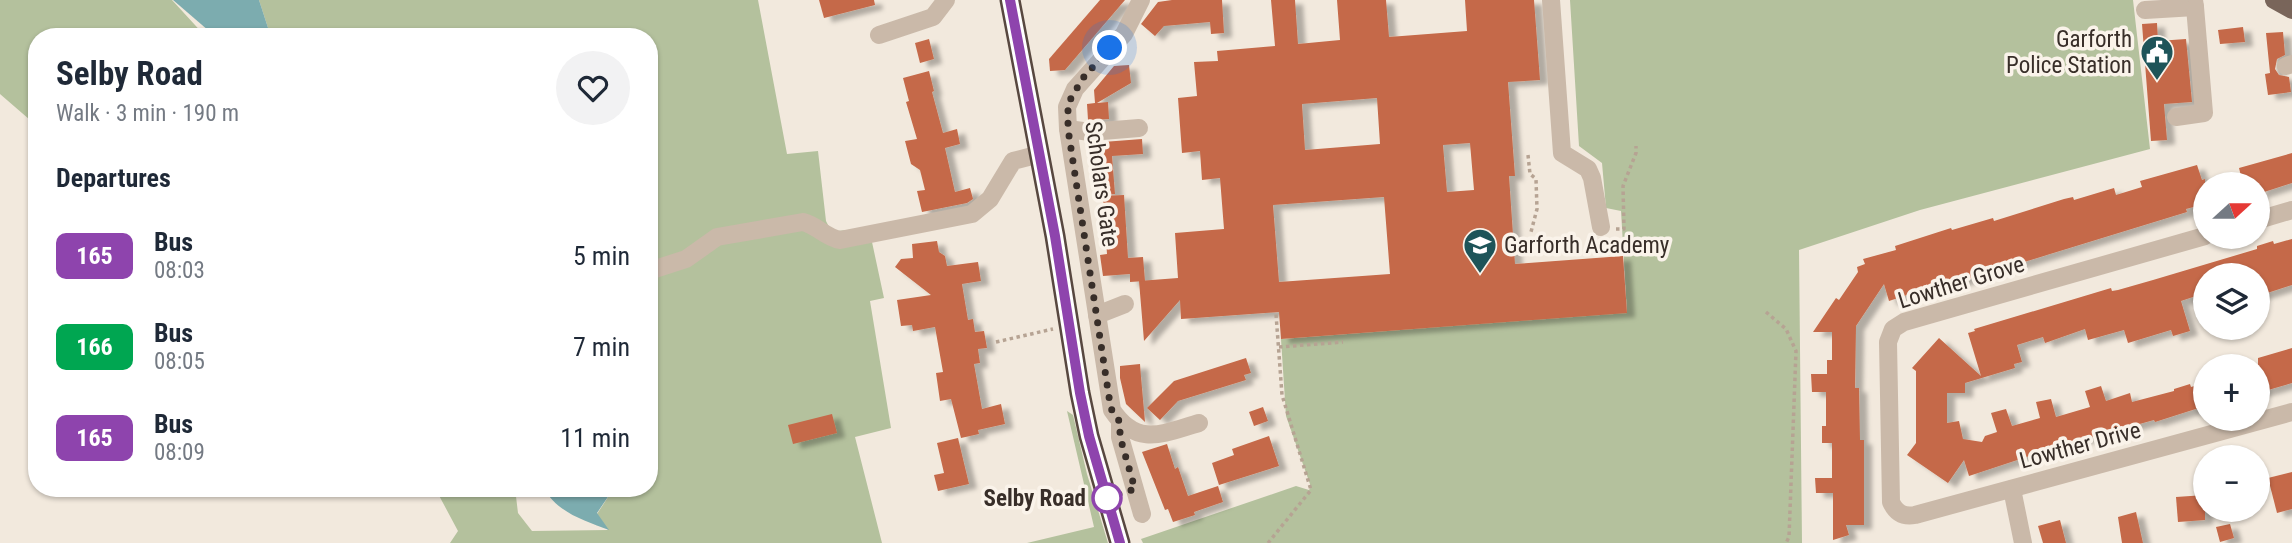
<!DOCTYPE html>
<meta charset="utf-8">
<style>
body{margin:0;font-family:"Roboto Condensed",sans-serif;background:#f2f2f3;color:#1f2937;height:100vh;display:flex;flex-direction:column;font-size:26px;white-space:nowrap}
*{box-sizing:border-box;margin:0}
p{font-size:23px;color:#747a83}
.icon{flex:none;width:38px;height:38px;fill:none;stroke:currentColor;stroke-width:2;stroke-linecap:round;stroke-linejoin:round}
.map{position:relative;flex:1;overflow:hidden}
.sheet{position:absolute;left:28px;top:28px;width:630px;height:469px;display:flex;flex-direction:column;background:#fff;border-radius:28px;box-shadow:0 2px 5px #0004}
.sheet>*{flex:none}
.badge{padding:0 14px;border-radius:10px;font-size:24px;line-height:46px}
.needle{width:46px;rotate:69deg}
.controls{position:absolute;left:2193px;top:172px;display:grid;gap:14px}
.controls a{display:grid;place-items:center;width:77px;height:77px;border-radius:50%;background:#fff;box-shadow:0 2px 5px #0004;font-size:35px}
.you{position:absolute;width:35px;height:35px;margin:-18px;border:5px solid #fff;border-radius:50%;background:#1a73e8;box-shadow:0 0 0 10px #1a73e833}
.map>.badge{position:absolute;translate:-50% -50%;box-shadow:0 0 0 4px #fff}
h2{padding:0 28px;font-size:26px;line-height:63px}
.round{display:grid;place-items:center;flex:none;width:74px;height:74px;border-radius:37px;background:#f2f2f3}
.overview{display:flex;align-items:center;justify-content:space-between;height:119px;padding:0 28px}
h1{font-size:33px;font-weight:700;line-height:52px}
ul{padding:0;list-style:none}
li{display:flex;align-items:center;gap:21px;height:91px;padding:0 28px}
li div{flex:1}
li b{display:block;font-size:26px}
li em{font-style:normal}
li .badge{min-width:77px;font-weight:700;text-align:center}
.map>svg:first-child{display:block}
.green{fill:#b4c19d}
.water{fill:#7cacaf}
.building{fill:#c56948;fill-rule:evenodd;filter:url(#shadow)}
.lines{fill:none;stroke-linecap:round;stroke-linejoin:round}
.path{stroke:#b6a393;stroke-width:3.5;stroke-dasharray:3.5 3.5;stroke-linecap:butt}
.minor{stroke:#cab9a9;stroke-width:18}
.major{stroke:#79655a;stroke-width:18}
.highway{stroke:#584840;stroke-width:21}
.line-casing{stroke:#fff;stroke-width:16}
.line{stroke:#8e44ad;stroke-width:10}
.walk{stroke:#382e29;stroke-width:7;stroke-dasharray:0 12.6}
.stop-dot{fill:#fff;stroke:#8e44ad;stroke-width:3.5}
.labels{text-anchor:middle;stroke-width:7;stroke-linejoin:round;paint-order:stroke}
.poi-label{font-size:23px;fill:#382e29;stroke:#faf3ea;text-anchor:end}
.street-label{font-size:23px;fill:#382e29;stroke:#faf3ea}
.stop-label{font-size:23px;font-weight:bold;fill:#382e29;stroke:#faf3ea;text-anchor:end}
</style>
<div class="map">
<svg width="2292" height="543" viewBox="0 0 2292 543">
<defs>
<filter id="shadow"><feDropShadow dx="8" dy="4.5" stdDeviation="2" flood-color="#0004"/></filter>
</defs>
<rect width="100%" height="100%" fill="#f2e9dd"/>
<!-- green -->
<g class="green">
<path d="M0 0H172L206 37H37V126L0 94Z"/>
<path d="M259 0H758L787 154 818 151 826 221 830 229 837 231 869 228 884 298 870 301 891 428 855 437 882 543H450L458 531 435 488H515L518 513 532 531 608 530 597 514 614 488H649V37H271Z"/>
<path d="M1570 0H2133L2150 149 1920 210 1799 250 1802 543H1143L1141 539 1296 486 1309 490 1311 487 1286 416 1281 339 1627 312 1621 211 1606 208 1602 163 1579 146Z"/>
<path d="M1067 411 1073 415 1087 474 1108 543H1027L1094 527Z"/>
</g>
<!-- water -->
<g class="water">
<path d="M173 0H259L271 37H216Z"/>
<path d="M544 488H614L597 513 609 530C585 521 556 512 544 488Z"/>
</g>
<!-- building -->
<g class="building">
<path d="M819 0H874L875 5 824 18Z"/>
<path d="M1100 0H1125L1065 70 1050 71 1049 59Z"/>
<path d="M1172 0H1222L1224 33 1211 34 1210 22 1164 26 1155 36 1141 24 1158 2Z"/>
<path d="M1271 0H1295L1298 44 1340 40 1337 0H1386L1389 37 1467 31 1465 0H1534L1540 80 1508 82 1515 176H1509L1515 264 1623 256 1627 313 1281 339 1279 312 1181 319 1180 300 1144 341 1139 281 1178 278 1175 233 1224 229 1220 178 1202 180 1200 151 1182 153 1178 98 1197 96 1194 62 1218 61 1217 51 1275 46ZM1377 98 1380 144 1305 150 1302 104ZM1470 143 1474 190 1447 192 1443 145ZM1384 197 1390 274 1279 282 1273 205Z"/>
<path d="M2157 23 2158 41 2186 39 2192 102 2164 104 2167 140 2151 141 2142 24Z"/>
<path d="M2243 27 2245 42 2220 44 2218 30Z"/>
<path d="M2283 32 2285 55 2277 59 2275 69 2279 75 2289 77 2291 92 2268 95 2265 74 2270 73 2266 33Z"/>
<path d="M929 39 934 59 920 63 915 43Z"/>
<path d="M1129 65 1131 83 1097 103 1108 102 1109 119 1088 120 1087 104 1095 103 1094 90 1114 66Z"/>
<path d="M929 71 934 91 932 92 943 133 957 129 960 144 945 148 955 192 970 188 973 199 967 203 922 212 917 191 925 190 920 170 911 164 905 141 917 139 906 102 909 101 903 78Z"/>
<path d="M1142 139 1143 154 1112 156 1115 194 1100 195V187L1093 188 1090 143Z"/>
<path d="M2292 153V183L2258 194V184H2243L2239 168Z"/>
<path d="M2197 165 2202 180 2205 179V204L2186 209 2187 212 1923 293 1922 290 1889 301 1884 284 1856 326 1855 388H1859L1860 440H1864V525H1846L1849 535 1833 540V493H1816L1815 478H1832V443H1822V426H1826V392H1812L1811 374H1827V360H1832V332H1813L1836 298 1839 300 1858 272 1857 267 1865 264 1863 259 1896 250 1895 246 1951 228 1952 230 1993 218 1994 221 2064 199 2073 197 2074 200 2114 188 2116 195 2142 187 2140 181Z"/>
<path d="M1124 195 1128 258 1143 257 1145 281 1130 282V274L1103 276 1100 255 1107 254 1103 196Z"/>
<path d="M2292 239V285L2258 296V275H2205V293L2181 301 2190 331 2173 336 2171 330 2128 343 2124 330 2088 340 2085 329 2045 343 2043 337 2017 345 2022 362 2014 364 2015 368 1965 383V393H1947V423L1959 421 1963 439 1982 442 1985 436 1997 432 1991 413 2006 409 2012 426 2040 418 2036 402 2051 399 2056 417 2090 407 2085 391 2101 386 2106 401 2130 393 2132 402 2174 391V389L2190 384 2191 387 2205 383V406L2155 422 2154 420 2063 445 1969 476 1964 460 1948 483 1907 455 1916 443V371L1912 368 1939 338 1981 376 1968 333 1975 331 1974 329 2111 288 2112 291 2118 290 2153 280 2257 249V246L2273 241 2274 244Z"/>
<path d="M937 241 939 252 945 256 947 266 978 262 981 281 962 284 968 320 973 319 975 332 984 331 987 348 978 349 980 363 974 364 982 409 1001 404 1005 424 978 430 979 434 961 438 951 399 940 401 936 373 943 372 935 327 913 331 912 325 901 326 897 300 931 295 895 267 901 259 913 258 912 244Z"/>
<path d="M2292 348V383L2258 393V358Z"/>
<path d="M1246 358 1251 373 1244 375 1246 380 1178 401 1160 420 1147 408 1174 381Z"/>
<path d="M1140 364 1141 377 1145 422 1126 404 1120 378V366Z"/>
<path d="M1263 407 1268 421 1254 426 1249 412Z"/>
<path d="M832 414 837 433 793 444 788 425Z"/>
<path d="M1269 436 1279 466 1219 485 1212 463 1234 455 1232 449Z"/>
<path d="M958 438 969 484 938 491 934 475 944 473 937 443Z"/>
<path d="M1167 444 1175 469 1178 467 1188 496 1218 486 1223 502 1194 512 1195 515 1173 522 1168 509 1165 510 1142 452Z"/>
<path d="M2292 472V509L2277 513 2268 478Z"/>
<path d="M2205 495V520L2178 522 2176 497Z"/>
<path d="M2136 512 2143 543H2122L2118 517Z"/>
<path d="M2060 520 2066 543H2043L2038 526Z"/>
<path d="M2230 524 2234 538 2220 542 2216 527Z"/>
</g>
<g class="lines">
<!-- path -->
<g class="path">
<path d="M1528 155 1530 174 1536 179 1537 209 1531 232"/>
<path d="M1616 229H1624L1623 186 1636 153V146"/>
<path d="M1766 312 1786 329 1796 351 1789 537 1786 543"/>
<path d="M996 342 1053 329"/>
<path d="M1279 347 1343 342"/>
<path d="M1268 543 1311 490 1282 395 1276 314"/>
</g>
<!-- minor -->
<g class="minor">
<path d="M1141 0 1124 34 1075 89 1067 107 1068 129 1112 410C1137 448 1164 433 1199 423"/>
<path d="M1551 0 1562 153 1588 169 1592 178 1601 227"/>
<path d="M2145 10 2195 7 2194 0"/>
<path d="M879 35 933 17 946 0"/>
<path d="M2286 66 2292 64"/>
<path d="M2176 117 2204 113 2195 7"/>
<path d="M1068 129 1090 132 1139 128"/>
<path d="M2258 220 2292 210"/>
<path d="M2205 236 1904 322 1893 329 1888 342 1891 502C1896 513 1904 517 1915 515L2292 412"/>
<path d="M649 271 686 259 717 237 803 222C818 226 825 237 840 240L972 214 990 199 1013 161 1040 154"/>
<path d="M1097 315 1125 304"/>
<path d="M1120 422V437L1142 514"/>
<path d="M2012 489 2023 543"/>
</g>
<!-- major -->
<path class="major" d="M2274 0 2292 10"/>
<!-- highway -->
<path class="highway" d="M1010 0 1055 236 1080 393 1089 436 1120 543"/>
</g>
<g class="lines">
<defs>
<path id="line" d="M1010 0 1055 236 1080 393 1089 436 1120 543"/>
</defs>
<!-- line casing -->
<use href="#line" class="line-casing"/>
<!-- line -->
<use href="#line" class="line"/>
<!-- walk -->
<path class="walk" d="M1107 498 1135 489 1120 437V422L1112 411 1109 397 1068 129V107L1070 100 1083 78 1110 48"/>
</g>
<!-- icons -->
<defs>
<symbol id="civic-pin" viewBox="-11 -11 22 30"><path d="M0 17L-7.5 6A9.5 9.5 0 1 1 7.5 6Z" fill="#1e5459" stroke="#faf3ea"/><path d="M-.6-6.5H3V-4.5H.6V-3L4-1V1h2V6H-6V1h2V-1L-.6-3ZM-1.2 2.5V6h2.4V2.5Z" fill="#fff"/></symbol>
<symbol id="school-pin" viewBox="-11 -11 22 30"><path d="M0 17L-7.5 6A9.5 9.5 0 1 1 7.5 6Z" fill="#1e5459" stroke="#faf3ea"/><path d="M0-5L7-2L0 1L-7-2ZM-4 1L0 2.5L4 1V4Q0 6-4 4Z" fill="#fff"/></symbol>
</defs>
<g fill-rule="evenodd">
<use href="#civic-pin" x="2138" y="33" width="38" height="52"/>
<use href="#school-pin" x="1461" y="226" width="38" height="52"/>
</g>
<!-- markers -->
<circle class="stop-dot" cx="1107" cy="498" r="14"/>
<g class="labels">
<!-- poi labels -->
<g class="poi-label">
<text x="2132" y="47">Garforth<tspan x="2132" dy="26">Police Station</tspan></text>
<text x="1504" y="253" text-anchor="start">Garforth Academy</text>
</g>
<!-- street labels -->
<g class="street-label">
<text transform="translate(1102 184) rotate(82)" y="8">Scholars Gate</text>
<text transform="translate(1961 282) rotate(-17)" y="8">Lowther Grove</text>
<text transform="translate(2080 445) rotate(-15)" y="8">Lowther Drive</text>
</g>
<!-- stop labels -->
<g class="stop-label">
<text x="1086" y="506">Selby Road</text>
</g>
</g>
</svg>
<div class="controls">
<a><svg class="needle" viewBox="-14 -14 28 28"><path d="M0-13l5 13h-10z" fill="#e53935"/><path d="M0 13l5-13h-10z" fill="#747a83"/></svg></a>
<a><svg class="icon" aria-label="layers" viewBox="0 0 24 24"><path d="M12 4l9 5-9 5-9-5zM3 14l9 5 9-5"/></svg></a>
<a>+</a>
<a>−</a>
</div>
<div class="you" style="left:1110px;top:48px"></div>
<section class="sheet">
<div class="overview"><div><h1>Selby Road</h1><p>Walk · 3 min · 190 m</p></div><a class="round"><svg class="icon" aria-label="heart" viewBox="0 0 24 24"><path d="M12 20l-8-8c-3-5 5-10 8-4 3-6 11-1 8 4z"/></svg></a></div>
<h2>Departures</h2>
<ul>
<li><span class="badge" style="background:#8e44ad;color:#fff">165</span><div><b>Bus</b><p>08:03</p></div><em>5 min</em></li>
<li><span class="badge" style="background:#00a651;color:#fff">166</span><div><b>Bus</b><p>08:05</p></div><em>7 min</em></li>
<li><span class="badge" style="background:#8e44ad;color:#fff">165</span><div><b>Bus</b><p>08:09</p></div><em>11 min</em></li>
</ul>
</section>
</div>
